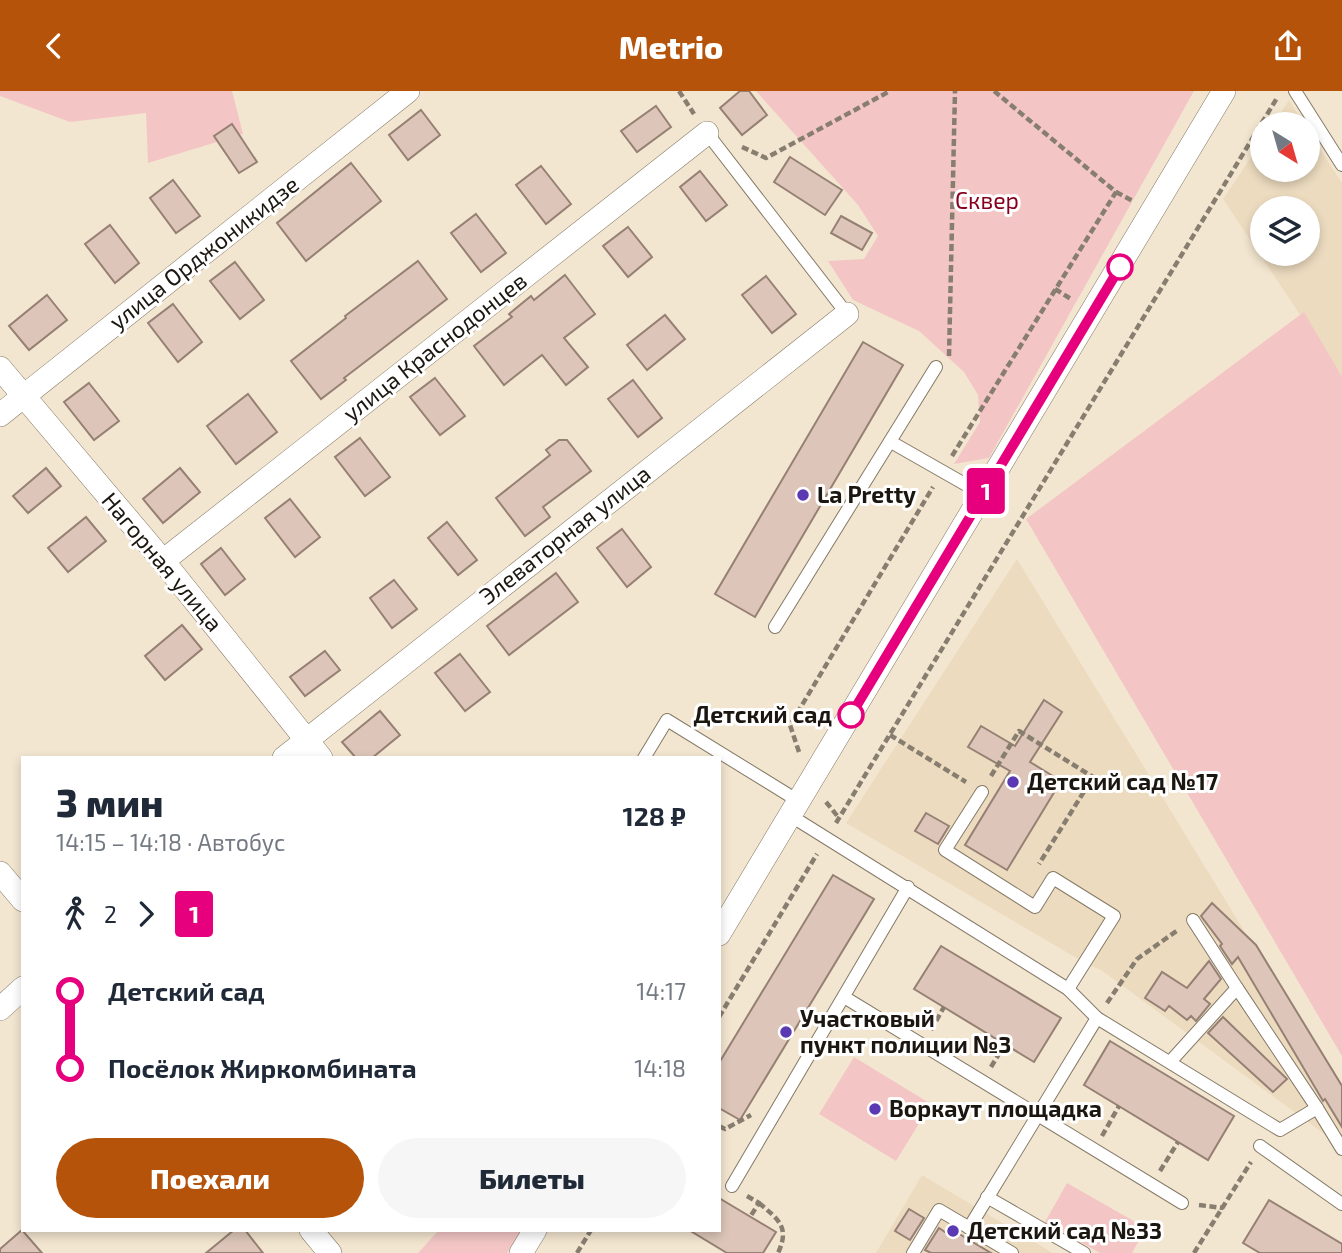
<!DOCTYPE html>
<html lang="ru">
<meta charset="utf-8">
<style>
body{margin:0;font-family:"Exo 2",sans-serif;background:#f6f6f7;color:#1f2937;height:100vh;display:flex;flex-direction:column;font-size:26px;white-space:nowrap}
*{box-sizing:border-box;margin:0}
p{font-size:23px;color:#747a83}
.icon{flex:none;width:38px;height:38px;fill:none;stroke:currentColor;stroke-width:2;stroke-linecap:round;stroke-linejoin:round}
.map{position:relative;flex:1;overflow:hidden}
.sheet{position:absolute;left:21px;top:665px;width:700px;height:476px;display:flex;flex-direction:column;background:#fff;border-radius:0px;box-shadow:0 4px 10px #0003}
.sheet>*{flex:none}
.badge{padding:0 14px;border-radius:5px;font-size:24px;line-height:46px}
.needle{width:46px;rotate:143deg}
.buttons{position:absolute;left:1250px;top:21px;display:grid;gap:14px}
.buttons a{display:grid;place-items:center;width:70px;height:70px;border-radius:50%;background:#fff;box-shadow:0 4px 10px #0003;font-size:35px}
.map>.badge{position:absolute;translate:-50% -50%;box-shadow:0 0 0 4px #fff}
.legs{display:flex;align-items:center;gap:10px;height:77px;padding:0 35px;font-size:23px}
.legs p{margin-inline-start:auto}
.head{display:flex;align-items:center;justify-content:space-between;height:119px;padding:0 35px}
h1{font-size:38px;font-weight:800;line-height:52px}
.primary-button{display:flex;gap:14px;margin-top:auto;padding:14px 35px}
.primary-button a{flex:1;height:80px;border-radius:42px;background:#b45309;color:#fff;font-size:28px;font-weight:800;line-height:80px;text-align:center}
.primary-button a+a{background:#f6f6f7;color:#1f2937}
ul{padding:0 35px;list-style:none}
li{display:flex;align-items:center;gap:24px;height:77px;font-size:26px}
li i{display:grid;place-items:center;width:10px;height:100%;margin:0 9px;background:currentColor}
li i::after{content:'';width:18px;height:18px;margin:-9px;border:5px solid;border-radius:50%;background:#fff}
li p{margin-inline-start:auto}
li:first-child i{background:linear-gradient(#0000 50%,currentColor 0)}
li:last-child i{background:linear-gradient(currentColor 50%,#0000 0)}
header{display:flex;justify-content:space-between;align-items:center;height:91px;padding:0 35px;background:#b45309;color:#fff;font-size:32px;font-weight:800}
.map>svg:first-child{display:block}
.built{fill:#ecdbbf;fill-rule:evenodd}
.green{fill:#f3c6c5}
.building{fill:#ddc6b9;stroke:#968074;stroke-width:2}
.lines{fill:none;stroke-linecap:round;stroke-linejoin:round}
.lane-casing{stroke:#857a67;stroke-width:14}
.street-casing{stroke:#857a67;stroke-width:24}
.path{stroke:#877e70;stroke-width:4.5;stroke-dasharray:7 3.5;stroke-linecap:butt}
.lane{stroke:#fff;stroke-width:12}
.street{stroke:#fff;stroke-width:23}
.line-1-casing{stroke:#fff;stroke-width:16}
.line-1{stroke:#e6007e;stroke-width:10}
.stop-1-dot{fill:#fff;stroke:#e6007e;stroke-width:3.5}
.poi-dot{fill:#5a39b2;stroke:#fff;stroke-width:2.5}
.labels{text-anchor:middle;stroke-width:6;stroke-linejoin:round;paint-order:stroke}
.park-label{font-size:23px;fill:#86001d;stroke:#fff}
.street-label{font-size:23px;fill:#1b1710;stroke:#fff}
.poi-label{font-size:23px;font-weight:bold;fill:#1b1710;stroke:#fff;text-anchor:start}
.stop-label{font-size:23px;font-weight:bold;fill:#1b1710;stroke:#fff;text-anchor:end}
</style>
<header><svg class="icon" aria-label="back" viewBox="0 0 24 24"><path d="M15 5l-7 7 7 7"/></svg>Metrio<svg class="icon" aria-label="share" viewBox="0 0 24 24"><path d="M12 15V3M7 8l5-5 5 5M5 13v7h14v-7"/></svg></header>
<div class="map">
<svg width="1342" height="1162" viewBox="0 0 1342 1162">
<rect width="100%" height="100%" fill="#f3e6d0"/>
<!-- built -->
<g class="built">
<path d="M1289 9 1304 33H1273Z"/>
<path d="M1307 38 1342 92V287L1223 108 1262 50V79H1307ZM1262 117H1307V163H1262Z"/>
<path d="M1017 468 1342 1000V1056L1101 879 1085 872 846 732Z"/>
<path d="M922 1084 1053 1162H876Z"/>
</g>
<!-- green -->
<g class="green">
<path d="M0 0H232L243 43 148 72 146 22 70 31 0 5Z"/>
<path d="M756 0H1194L989 367 954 373 980 331 978 304 964 281 919 240 853 209 828 170 864 168 878 145 858 114Z"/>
<path d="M1304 221 1342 286V965L1026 428Z"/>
<path d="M854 966 931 1013 896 1070 819 1023Z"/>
<path d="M1067 1092 1146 1137 1132 1162H1100L1045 1131Z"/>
<path d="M439 1139H522L507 1162H418Z"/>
</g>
<!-- building -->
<g class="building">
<path d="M740 0H749L767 24 742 44 720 17Z"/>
<path d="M656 15 671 36 637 61 621 40Z"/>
<path d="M421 19 440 44 408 69 389 44Z"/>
<path d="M232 33 257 71 239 82 214 45Z"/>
<path d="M790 66 842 99 825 124 774 91Z"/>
<path d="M351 72 381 110 306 170 277 132Z"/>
<path d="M541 75 571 113 546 133 516 94Z"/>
<path d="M700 80 727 114 706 130 680 96Z"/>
<path d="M173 89 200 125 176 142 150 107Z"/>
<path d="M476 123 506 162 481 181 451 142Z"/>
<path d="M841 125 872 142 862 159 831 142Z"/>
<path d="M110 134 139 172 115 192 85 153Z"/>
<path d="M628 136 652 166 628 186 603 155Z"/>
<path d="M418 170 447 208 344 287 346 289 321 308 291 270 346 227 345 225Z"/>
<path d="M235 171 264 209 240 228 210 190Z"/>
<path d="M565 184 595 223 564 247 588 276 566 294 542 264 504 294 474 255 512 226 509 223 531 205 534 209Z"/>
<path d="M766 185 796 223 772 242 742 204Z"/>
<path d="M47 204 67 229 29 259 9 235Z"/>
<path d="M173 213 202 251 178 271 148 232Z"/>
<path d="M665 224 685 248 647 279 627 254Z"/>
<path d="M863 251 903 274 755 526 715 503Z"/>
<path d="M435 287 465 325 440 344 410 306Z"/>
<path d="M633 289 662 327 638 346 608 308Z"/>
<path d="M89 292 119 330 94 349 64 311Z"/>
<path d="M248 303 277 341 236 373 207 335Z"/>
<path d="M360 347 390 386 365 405 335 366Z"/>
<path d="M559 349H567L591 380 543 416 550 426 525 445 496 407 550 364 546 359Z"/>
<path d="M46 377 61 395 28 422 13 405Z"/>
<path d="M180 377 200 401 163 432 143 408Z"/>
<path d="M290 408 320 446 295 466 265 427Z"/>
<path d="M86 426 106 450 68 481 48 457Z"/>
<path d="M447 431 477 469 458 484 428 447Z"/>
<path d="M622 438 651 476 627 496 597 457Z"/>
<path d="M221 457 245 488 225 504 201 473Z"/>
<path d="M556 482 578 511 509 564 487 535Z"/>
<path d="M394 489 417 518 392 537 370 507Z"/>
<path d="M182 534 202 558 165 589 145 565Z"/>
<path d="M325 560 340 579 305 605 290 586Z"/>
<path d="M460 563 490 601 465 620 435 582Z"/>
<path d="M1044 609 1062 621 1030 671 1061 690 1007 779 965 754 1010 680 968 656 981 635 1015 655Z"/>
<path d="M380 620 400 644 372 667H356L342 651Z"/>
<path d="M926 722 949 735 938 753 915 740Z"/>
<path d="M833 784 874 808 740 1029 719 1017V972Z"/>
<path d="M1212 812 1256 854 1342 995V1036L1325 1008 1323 1010 1238 866 1232 873 1220 855 1222 853 1201 825Z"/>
<path d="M941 855 1061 927 1034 971 914 898Z"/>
<path d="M1209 870 1221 888 1204 908 1210 913 1196 930 1191 925 1187 929 1169 915 1165 920 1145 907 1162 881 1187 897Z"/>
<path d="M1223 926 1287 988 1273 1001 1208 942Z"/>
<path d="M1110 950 1234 1025 1208 1069 1084 994Z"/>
<path d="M719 1107 776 1141 763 1162H727L689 1139H719Z"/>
<path d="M1269 1109 1342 1153V1162H1260L1243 1152Z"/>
<path d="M909 1118 924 1127 910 1149 895 1140Z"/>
<path d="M939 1137 948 1143 951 1138 991 1162H931L925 1159Z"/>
<path d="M22 1139 42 1162H0V1158Z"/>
<path d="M234 1139H245L263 1162H206Z"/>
</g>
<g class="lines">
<defs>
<g id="lane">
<path d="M1295 0 1342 74"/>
<path d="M707 42 847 223"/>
<path d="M891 351 984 404"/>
<path d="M775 536 936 276"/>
<path d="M644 667 667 629 800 711"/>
<path d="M982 701 945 759 1035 816 1053 787 1114 825 1068 898"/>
<path d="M791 725 1068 898 1097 927 1280 1039 1317 1017 1237 897 1170 971"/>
<path d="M1193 829 1237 897"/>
<path d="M844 906 1182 1112"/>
<path d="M1317 1017 1342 1058"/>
<path d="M1260 1055 1342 1113"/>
<path d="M732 1095 908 796"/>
<path d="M987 1106 1084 1162"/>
<path d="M969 1137 1097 927"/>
<path d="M913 1162 939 1119 1012 1162"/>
</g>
<g id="street">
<path d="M0 277 163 470 321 667"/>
<path d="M0 324 408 0"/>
<path d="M163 470 707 42"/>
<path d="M284 667 847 223"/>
<path d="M0 782 23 809"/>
<path d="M719 843 1224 0"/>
<path d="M0 918 23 897"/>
<path d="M311 1139 330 1162"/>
<path d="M521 1162 535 1139"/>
</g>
</defs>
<!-- lane casing -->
<use href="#lane" class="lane-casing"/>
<!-- street casing -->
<use href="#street" class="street-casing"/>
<!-- path -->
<g class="path">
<path d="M679 0 694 23"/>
<path d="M742 56 766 67 890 0"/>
<path d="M1116 101 1133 110"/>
<path d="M1055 198 1071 208"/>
<path d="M949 265 955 0"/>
<path d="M952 365 1116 101 994 0"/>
<path d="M890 644 966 691"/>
<path d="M799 661 790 634 933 396"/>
<path d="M991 685 1019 640 1093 686 1039 773"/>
<path d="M826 711 839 727"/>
<path d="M836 732 1277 7"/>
<path d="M1107 912 1137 868 1178 839"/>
<path d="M719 926 817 763"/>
<path d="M931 939 944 916"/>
<path d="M991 976 1005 953"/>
<path d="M719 1035 725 1038 751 1024"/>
<path d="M1102 1045 1119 1015"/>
<path d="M1160 1080 1178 1051"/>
<path d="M747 1105 759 1112 750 1126"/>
<path d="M759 1112C779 1129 790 1136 778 1162"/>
<path d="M1199 1114 1223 1117"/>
<path d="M577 1162 591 1139"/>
<path d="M1194 1162 1251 1071"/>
</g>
<!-- lane -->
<use href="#lane" class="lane"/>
<!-- street -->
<use href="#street" class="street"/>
</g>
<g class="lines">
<defs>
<path id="line-1" d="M851 624 1120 176"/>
</defs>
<!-- line-1 casing -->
<use href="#line-1" class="line-1-casing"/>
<!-- line-1 -->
<use href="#line-1" class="line-1"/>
</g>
<!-- markers -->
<g class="stop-1-dot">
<circle cx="1120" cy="176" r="12"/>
<circle cx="851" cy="624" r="12"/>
</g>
<g class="poi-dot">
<circle cx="803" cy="404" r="7"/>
<circle cx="1013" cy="691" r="7"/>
<circle cx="786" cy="941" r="7"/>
<circle cx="875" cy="1018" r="7"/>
<circle cx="953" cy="1140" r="7"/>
</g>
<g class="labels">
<!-- park labels -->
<g class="park-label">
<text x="987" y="118">Сквер</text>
</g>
<!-- street labels -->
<g class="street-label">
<text transform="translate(204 162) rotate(-38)" y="8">улица Орджоникидзе</text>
<text transform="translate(435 256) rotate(-38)" y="8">улица Краснодонцев</text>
<text transform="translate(565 444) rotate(-38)" y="8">Элеваторная улица</text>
<text transform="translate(162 471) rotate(50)" y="8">Нагорная улица</text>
</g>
<!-- poi labels -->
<g class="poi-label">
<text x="817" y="412">La Pretty</text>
<text x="1027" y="699">Детский сад №17</text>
<text x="800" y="936">Участковый<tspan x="800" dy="26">пункт полиции №3</tspan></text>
<text x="889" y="1026">Воркаут площадка</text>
<text x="967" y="1148">Детский сад №33</text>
</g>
<!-- stop labels -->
<g class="stop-label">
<text x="832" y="632">Детский сад</text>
</g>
</g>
</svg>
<div class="buttons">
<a><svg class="needle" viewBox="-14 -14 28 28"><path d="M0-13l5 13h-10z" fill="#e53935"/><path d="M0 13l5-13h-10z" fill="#747a83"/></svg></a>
<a><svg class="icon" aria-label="layers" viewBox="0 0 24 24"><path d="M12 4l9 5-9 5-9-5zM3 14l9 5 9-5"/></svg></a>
</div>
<b class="badge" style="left:986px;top:400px;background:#e6007e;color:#fff">1</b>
<section class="sheet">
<div class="head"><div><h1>3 мин</h1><p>14:15 – 14:18 · Автобус</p></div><b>128 ₽</b></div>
<div class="legs"><svg class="icon" aria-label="walk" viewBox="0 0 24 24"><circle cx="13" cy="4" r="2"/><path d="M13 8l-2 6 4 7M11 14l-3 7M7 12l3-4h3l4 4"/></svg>2<svg class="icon" aria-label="forward" viewBox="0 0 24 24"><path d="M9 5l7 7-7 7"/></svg><b class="badge" style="background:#e6007e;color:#fff">1</b></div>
<ul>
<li><i style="color:#e6007e"></i><b>Детский сад</b><p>14:17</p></li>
<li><i style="color:#e6007e"></i><b>Посёлок Жиркомбината</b><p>14:18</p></li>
</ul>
<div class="primary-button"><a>Поехали</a><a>Билеты</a></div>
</section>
</div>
